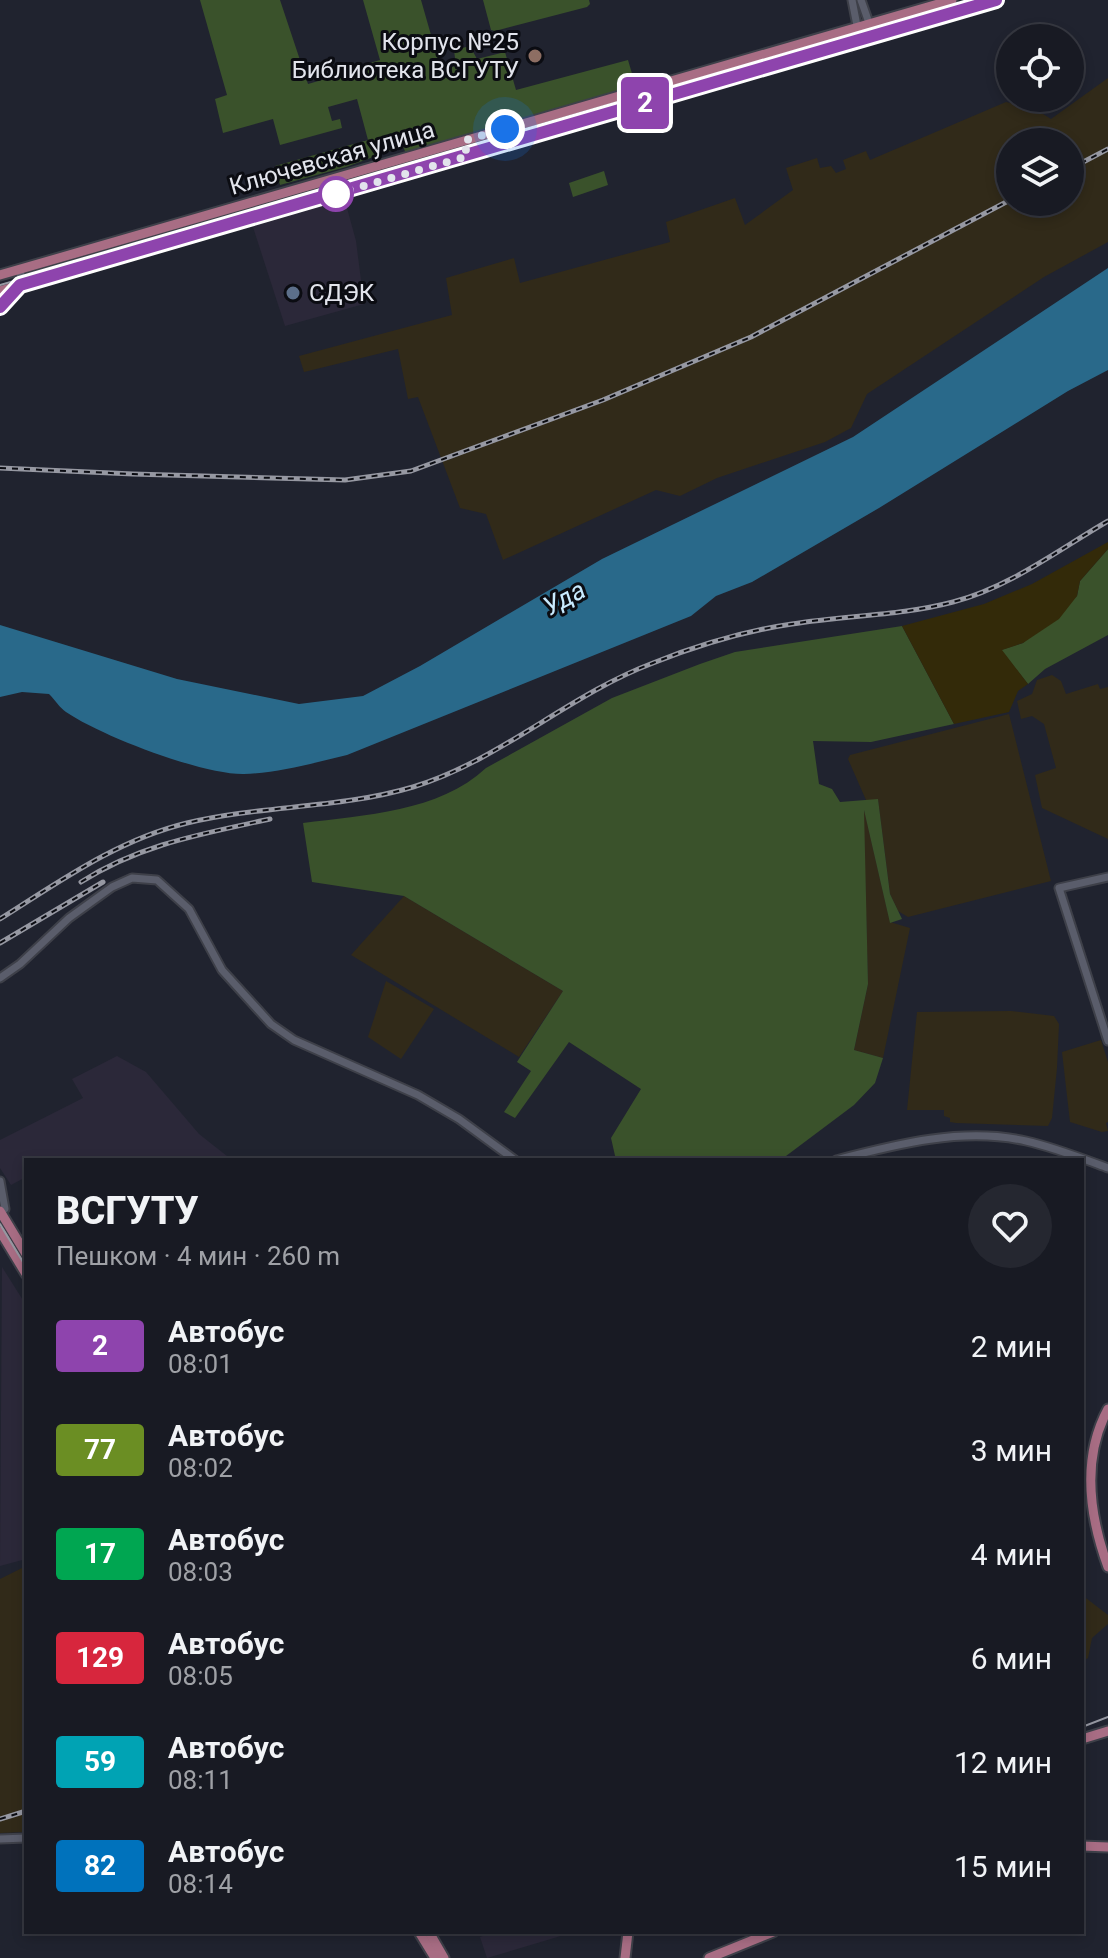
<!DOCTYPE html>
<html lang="ru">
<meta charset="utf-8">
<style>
body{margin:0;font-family:Roboto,sans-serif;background:#252730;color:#f1f3f6;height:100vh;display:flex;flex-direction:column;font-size:30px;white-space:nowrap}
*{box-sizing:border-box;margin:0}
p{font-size:26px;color:#9fa1a6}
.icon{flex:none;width:44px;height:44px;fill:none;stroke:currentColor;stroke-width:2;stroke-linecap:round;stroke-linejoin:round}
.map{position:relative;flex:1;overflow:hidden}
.drawer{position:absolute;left:24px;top:1158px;width:1060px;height:776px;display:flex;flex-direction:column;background:#181a23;border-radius:0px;box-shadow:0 4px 12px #0003,0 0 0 2px #363841}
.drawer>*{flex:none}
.badge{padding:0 16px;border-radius:6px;font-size:28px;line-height:52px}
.fabs{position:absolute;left:996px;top:24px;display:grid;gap:16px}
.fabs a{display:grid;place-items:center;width:88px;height:88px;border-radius:50%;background:#181a23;box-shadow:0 4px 12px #0003,0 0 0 2px #363841;font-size:40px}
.you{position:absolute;width:40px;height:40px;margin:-20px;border:6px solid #fff;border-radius:50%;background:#1a73e8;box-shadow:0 0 0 12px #1a73e833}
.map>.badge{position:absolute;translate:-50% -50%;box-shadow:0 0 0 4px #fff}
.round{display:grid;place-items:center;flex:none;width:84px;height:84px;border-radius:42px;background:#252730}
.head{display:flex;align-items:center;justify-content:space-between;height:136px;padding:0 32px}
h1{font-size:38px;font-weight:800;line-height:60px}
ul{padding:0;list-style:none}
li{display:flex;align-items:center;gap:24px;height:104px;padding:0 32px}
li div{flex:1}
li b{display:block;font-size:30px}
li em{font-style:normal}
li .badge{min-width:88px;font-weight:700;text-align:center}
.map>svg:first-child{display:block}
.commercial{fill:#2b2839}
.industrial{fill:#312a19;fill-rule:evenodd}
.green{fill:#3a522b}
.sand{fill:#332a09}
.water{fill:#29698a}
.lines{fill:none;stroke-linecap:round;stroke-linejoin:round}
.minor-casing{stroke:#3e4049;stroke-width:11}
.major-casing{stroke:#3e4049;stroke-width:13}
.minor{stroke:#5a5d6b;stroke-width:7}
.major{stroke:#a86d84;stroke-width:9}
.tram{stroke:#9698a2;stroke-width:2}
.rail-casing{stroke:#9698a2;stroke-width:5}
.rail{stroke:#0b0c12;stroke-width:2;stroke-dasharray:6;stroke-linecap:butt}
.line-casing{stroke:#fff;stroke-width:18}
.line{stroke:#8e44ad;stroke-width:12}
.walk{stroke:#e2e4ec;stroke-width:8;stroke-dasharray:0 14.4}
.education-dot{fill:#8d6e63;stroke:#0b0c12;stroke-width:3}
.stop-dot{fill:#fff;stroke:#8e44ad;stroke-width:4}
.service-dot{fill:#5c6f8a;stroke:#0b0c12;stroke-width:3}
.labels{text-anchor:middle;stroke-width:6;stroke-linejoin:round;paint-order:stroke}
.poi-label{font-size:24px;fill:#e2e4ec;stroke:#0b0c12;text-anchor:end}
.street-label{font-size:24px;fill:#e2e4ec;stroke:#0b0c12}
.water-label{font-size:26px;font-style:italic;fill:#c8eafe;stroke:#0b0c12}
</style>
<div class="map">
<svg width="1108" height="1958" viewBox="0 0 1108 1958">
<rect width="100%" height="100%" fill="#20232f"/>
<!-- commercial -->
<g class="commercial">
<path d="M344 197 356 241 364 304 285 326 252 224Z"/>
<path d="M117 1056 146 1072 199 1134 232 1160H26V1177L11 1185 0 1168V1140L83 1098 72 1079Z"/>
<path d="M2 1267 26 1305V1559L0 1566Z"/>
<path d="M493 1932H574L487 1958 480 1937Z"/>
</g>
<!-- industrial -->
<g class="industrial">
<path d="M1108 78V242L1044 277 867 394 851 428 825 442 717 478 680 496 656 490 503 560 486 514 460 508 418 397 408 399 398 349 304 372 299 356 452 315 446 278 514 258 520 283 670 242 666 222 735 198 745 225 793 190 786 168 817 158 820 168 831 166 836 173 846 169 843 160 866 151 870 160 1006 102 1035 109 1051 119ZM1010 142H1070V202H1010Z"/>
<path d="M1052 675 1061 681 1066 694 1098 684 1100 689 1108 687V839L1042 808 1035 775 1056 768 1044 724 1032 716 1021 719 1017 701 1032 694 1037 680Z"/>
<path d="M1009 714 1051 881 908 917 898 911 890 894 878 800H866L848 759 850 755Z"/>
<path d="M863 805 890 922 910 928 883 1058 854 1050 868 984Z"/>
<path d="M404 896 563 991 519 1057 351 955Z"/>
<path d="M386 981 434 1009 401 1059 368 1037Z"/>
<path d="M1011 1011 1054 1016 1059 1024 1057 1068 1052 1118 1048 1126 956 1123 950 1122V1118L944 1116V1110H907L917 1012Z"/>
<path d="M1101 1040 1108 1062V1122L1106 1123 1108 1131 1102 1132 1070 1122 1062 1052Z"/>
<path d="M26 1566V1654L23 1656 26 1701V1832L0 1833V1579Z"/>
<path d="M1082 1595 1108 1615V1624L1092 1638 1088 1658 1082 1662Z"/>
</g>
<!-- green -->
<g class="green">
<path d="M200 0H280L308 84 353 71V68L380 60 363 0H421L441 70 456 66 454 50 470 46 477 59 505 52 516 90 628 60 636 87 406 154 403 146 346 167 280 185 275 166 368 140 357 99 328 107 332 121 340 119 342 128 280 145 273 119 223 133 215 99 227 95Z"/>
<path d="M483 0H589L590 4 587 7 495 31 491 30Z"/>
<path d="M604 171 608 185 573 197 569 183Z"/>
<path d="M1108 549V635L1045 669 1028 684 1001 650 1023 643 1077 596 1080 581Z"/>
<path d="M902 626 954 724 871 742 813 741 819 784 832 789 840 802 878 799 890 894 902 919 890 923 864 810 868 984 854 1050 883 1058 875 1083 854 1105 786 1156 774 1160H616L611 1138 641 1089 569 1042 515 1118 504 1112 531 1071 517 1062 563 991 404 896 312 882 303 823C364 815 439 812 486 768L612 698 700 664 735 652Z"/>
</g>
<!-- sand -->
<path class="sand" d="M1108 542V549L1080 581 1077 596 1059 619 1023 643 1002 650 1028 684 1018 691 1009 712 954 724 902 626 984 604 1032 584Z"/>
<!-- water -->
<path class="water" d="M1108 268V370L1068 391 879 508 752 582 716 596 691 616 347 755C313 763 279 773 244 774 203 775 101 736 66 712 60 708 55 700 49 694L22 692 0 697V625L177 679 299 704 363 696 420 666 602 559 853 437Z"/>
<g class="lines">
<defs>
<g id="minor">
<path d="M852 0 860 41"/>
<path d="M861 0 874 37"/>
<path d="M0 307 20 285 21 269"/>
<path d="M1108 877 1059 888 1108 1041"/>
<path d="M0 978 20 964 69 918 112 887 132 878 157 880 189 909 222 970 271 1024 294 1040 418 1095 459 1119 515 1160"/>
<path d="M836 1160C897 1144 963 1127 1026 1141 1053 1147 1081 1158 1108 1168"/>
<path d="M0 1181 5 1209 1 1212"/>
<path d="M0 1839 26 1838"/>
</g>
<g id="major">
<path d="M0 275 952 0"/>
<path d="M0 291 996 0"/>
<path d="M0 1211 26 1254"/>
<path d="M0 1231 26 1274"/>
<path d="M1108 1409C1081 1459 1089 1515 1108 1567"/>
<path d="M1082 1739 1108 1731"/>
<path d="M1082 1846 1108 1847"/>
<path d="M419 1932 435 1958"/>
<path d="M429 1932 444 1958"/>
<path d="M625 1958 628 1932"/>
<path d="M709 1958 773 1932"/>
</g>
</defs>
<!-- minor casing -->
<use href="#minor" class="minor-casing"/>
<!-- major casing -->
<use href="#major" class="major-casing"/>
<!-- minor -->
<use href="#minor" class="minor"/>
<!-- major -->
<use href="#major" class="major"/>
<!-- tram -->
<g class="tram">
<path d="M0 285 989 0"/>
<path d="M0 1224 26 1267"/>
<path d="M1082 1727 1108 1717"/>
</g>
<defs>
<g id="rail">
<path d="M1070 169 1108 149"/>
<path d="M0 468 133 474 345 480 411 471 603 400 751 337 1010 200"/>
<path d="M81 882C141 844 202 834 270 819"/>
<path d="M0 919C59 882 117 840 187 823 261 805 339 809 413 787 501 760 568 695 653 663 698 645 744 631 792 624 846 615 900 616 953 602 1010 587 1058 550 1108 521"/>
<path d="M0 943 103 882"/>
<path d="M0 1819 26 1811"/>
</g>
</defs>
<!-- rail casing -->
<use href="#rail" class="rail-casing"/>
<!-- rail -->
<use href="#rail" class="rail"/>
</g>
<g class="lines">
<defs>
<path id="line" d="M0 307 20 285 996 0"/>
</defs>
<!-- line casing -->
<use href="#line" class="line-casing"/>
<!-- line -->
<use href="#line" class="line"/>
<!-- walk -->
<path class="walk" d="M336 194 468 156 463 141 505 129"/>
</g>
<!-- markers -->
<circle class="education-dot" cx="535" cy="56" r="8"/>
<circle class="stop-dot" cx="336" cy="194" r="16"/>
<circle class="service-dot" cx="293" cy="293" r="8"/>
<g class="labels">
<!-- poi labels -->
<g class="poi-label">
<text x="519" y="50">Корпус №25<tspan x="519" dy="28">Библиотека ВСГУТУ</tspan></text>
<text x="309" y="301" text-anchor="start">СДЭК</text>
</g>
<!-- street labels -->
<g class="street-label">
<text transform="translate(332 158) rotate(-16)" y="8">Ключевская улица</text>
</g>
<!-- water labels -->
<g class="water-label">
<text transform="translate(564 598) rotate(-28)" y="9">Уда</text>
</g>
</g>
</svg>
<div class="fabs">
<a><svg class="icon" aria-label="locate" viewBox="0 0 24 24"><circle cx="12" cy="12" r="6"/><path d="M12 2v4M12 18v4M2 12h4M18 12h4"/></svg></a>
<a><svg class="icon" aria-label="layers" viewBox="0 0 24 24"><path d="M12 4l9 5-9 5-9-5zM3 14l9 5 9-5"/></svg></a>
</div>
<div class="you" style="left:505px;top:129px"></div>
<b class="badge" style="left:645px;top:103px;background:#8e44ad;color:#fff">2</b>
<section class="drawer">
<div class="head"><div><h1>ВСГУТУ</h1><p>Пешком · 4 мин · 260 m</p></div><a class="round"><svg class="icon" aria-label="heart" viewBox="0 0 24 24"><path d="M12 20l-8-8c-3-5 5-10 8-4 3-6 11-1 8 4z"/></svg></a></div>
<ul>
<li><span class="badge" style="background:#8e44ad;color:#fff">2</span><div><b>Автобус</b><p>08:01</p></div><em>2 мин</em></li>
<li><span class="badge" style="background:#6b8e23;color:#fff">77</span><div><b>Автобус</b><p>08:02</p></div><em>3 мин</em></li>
<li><span class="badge" style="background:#00a651;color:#fff">17</span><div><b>Автобус</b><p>08:03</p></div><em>4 мин</em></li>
<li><span class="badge" style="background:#d7263d;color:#fff">129</span><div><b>Автобус</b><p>08:05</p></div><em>6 мин</em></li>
<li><span class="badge" style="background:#00a3b4;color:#fff">59</span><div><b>Автобус</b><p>08:11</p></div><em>12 мин</em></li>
<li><span class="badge" style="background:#0072bc;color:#fff">82</span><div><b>Автобус</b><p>08:14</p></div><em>15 мин</em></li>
</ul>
</section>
</div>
